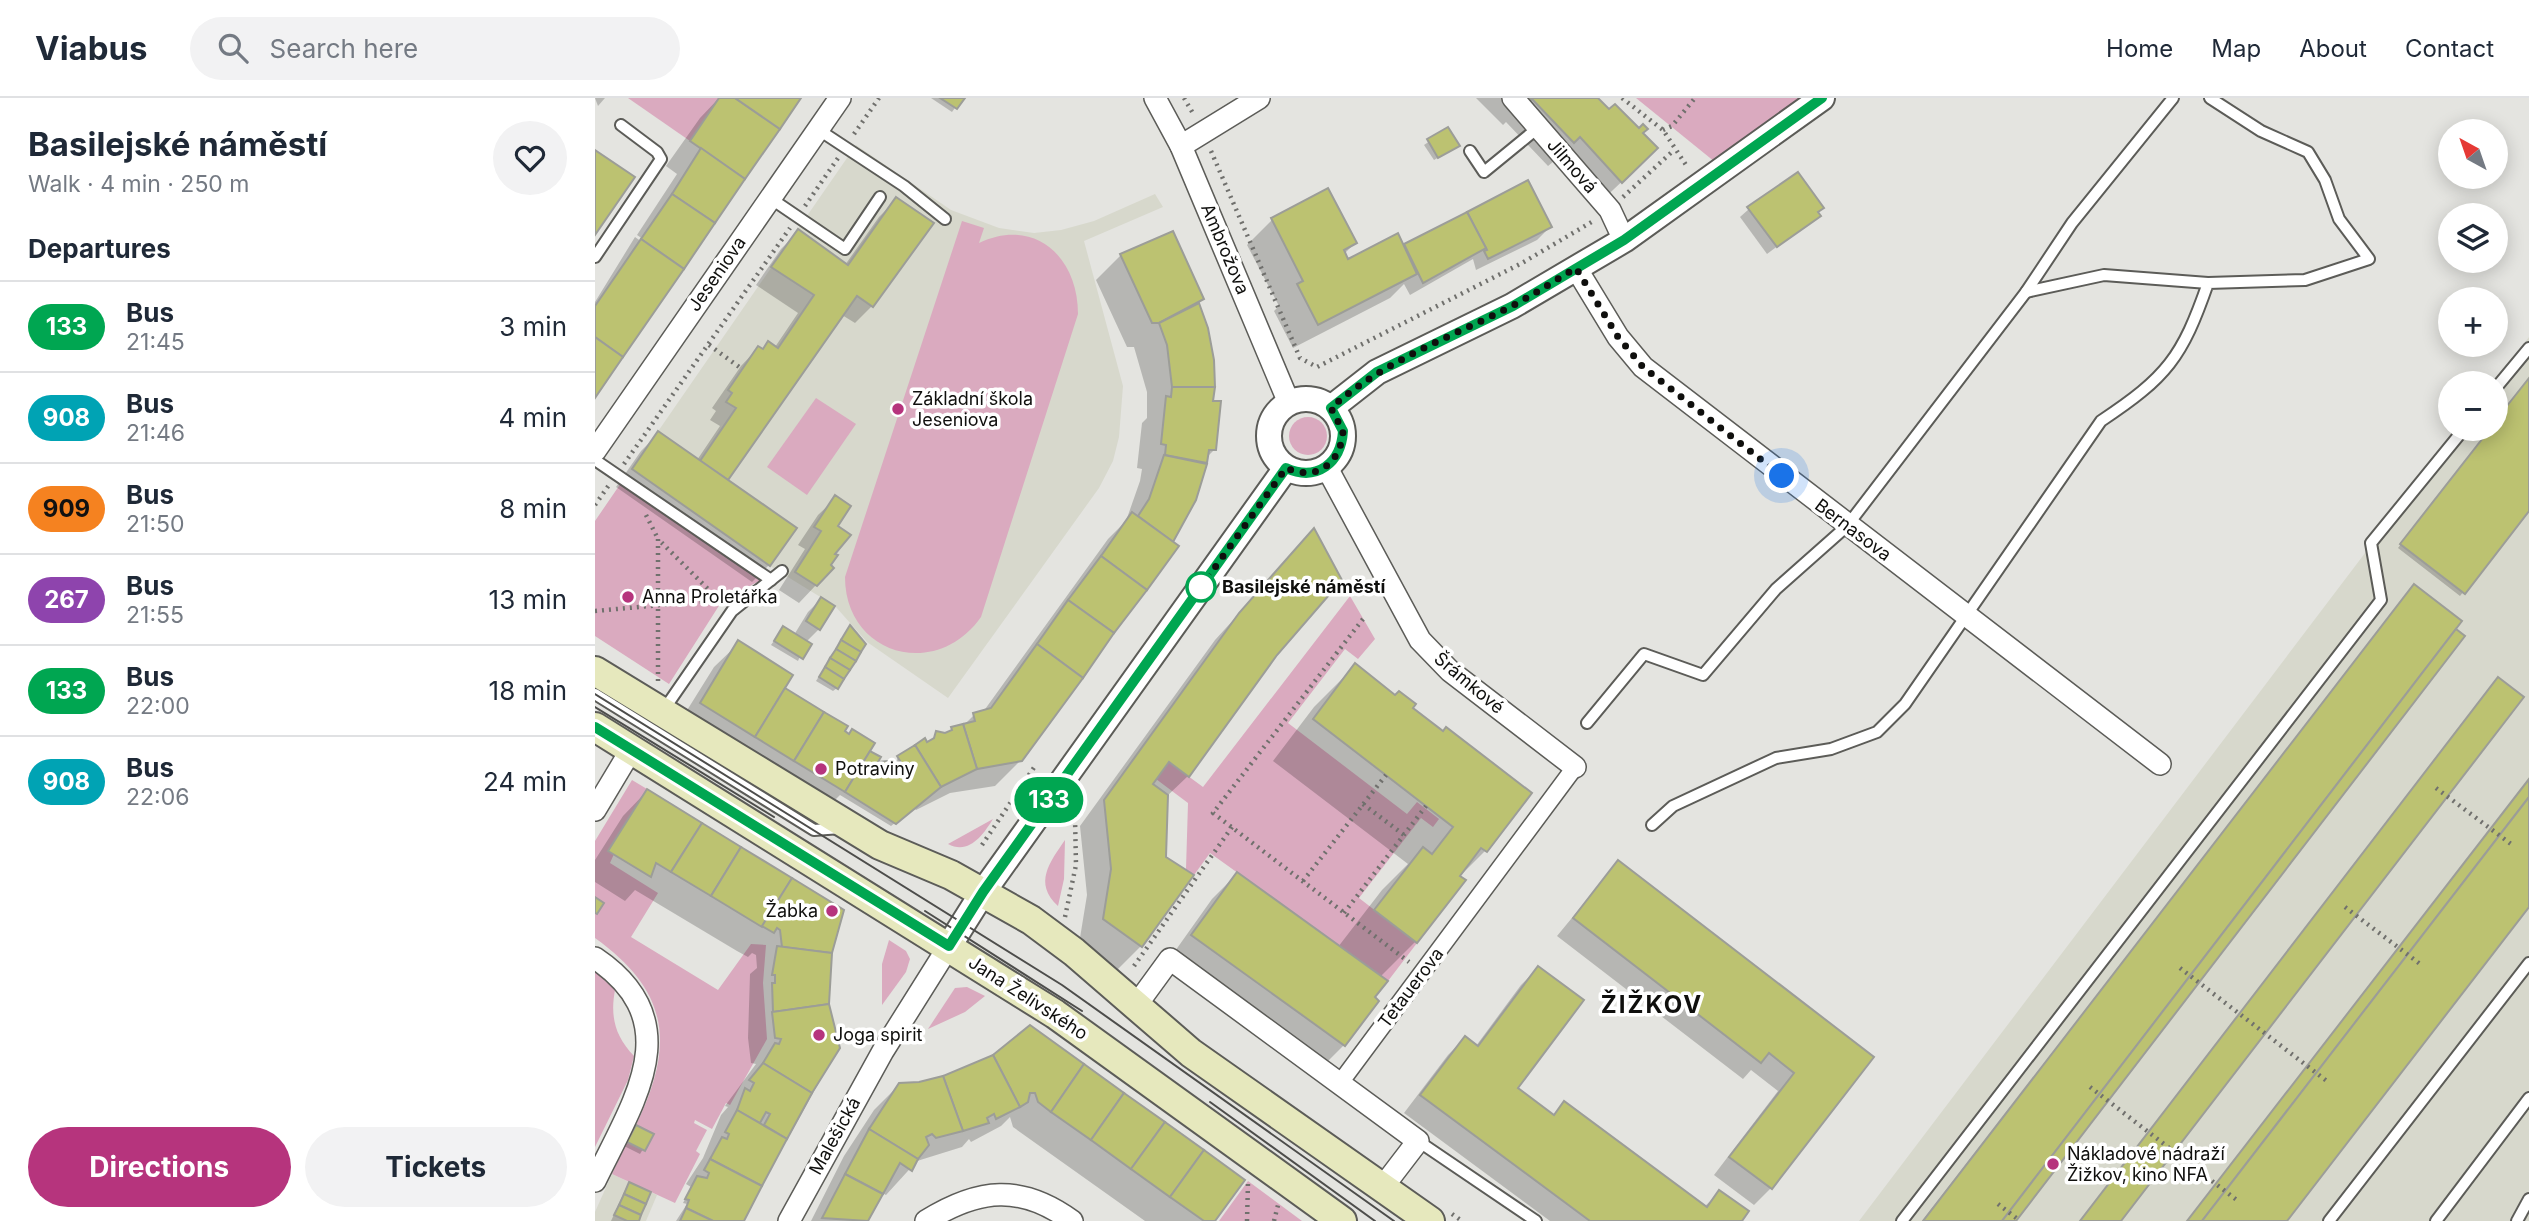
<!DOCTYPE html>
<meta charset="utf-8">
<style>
body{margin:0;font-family:Inter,sans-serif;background:#f2f2f3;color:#1f2937;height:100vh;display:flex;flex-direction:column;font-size:26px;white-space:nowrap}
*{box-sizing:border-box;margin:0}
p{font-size:23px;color:#747a83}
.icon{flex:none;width:38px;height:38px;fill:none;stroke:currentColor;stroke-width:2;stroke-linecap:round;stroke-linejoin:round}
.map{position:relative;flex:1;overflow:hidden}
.sheet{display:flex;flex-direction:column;background:#fff;width:595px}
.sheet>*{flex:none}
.badge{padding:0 14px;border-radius:23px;font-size:24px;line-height:46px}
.needle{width:46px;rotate:320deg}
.fabs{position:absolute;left:1843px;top:21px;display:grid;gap:14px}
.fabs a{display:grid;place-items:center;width:70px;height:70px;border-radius:50%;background:#fff;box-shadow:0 4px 18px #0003;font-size:35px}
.you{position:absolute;width:35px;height:35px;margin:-18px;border:5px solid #fff;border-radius:50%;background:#1a73e8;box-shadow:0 0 0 10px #1a73e833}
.map>.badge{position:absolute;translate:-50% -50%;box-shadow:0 0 0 4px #fff}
h2{padding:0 28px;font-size:26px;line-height:63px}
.round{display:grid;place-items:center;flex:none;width:74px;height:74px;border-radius:37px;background:#f2f2f3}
.overview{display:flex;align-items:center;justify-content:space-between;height:119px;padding:0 28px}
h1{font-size:33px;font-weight:700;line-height:52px}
.cta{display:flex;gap:14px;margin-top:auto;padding:14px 28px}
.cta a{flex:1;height:80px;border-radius:42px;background:#b6347d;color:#fff;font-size:28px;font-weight:700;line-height:80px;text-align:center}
.cta a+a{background:#f2f2f3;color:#1f2937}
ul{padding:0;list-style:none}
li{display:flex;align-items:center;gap:21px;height:91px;padding:0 28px;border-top:2px solid #e0e1e3}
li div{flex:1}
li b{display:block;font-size:26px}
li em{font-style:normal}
li .badge{min-width:77px;font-weight:700;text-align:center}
header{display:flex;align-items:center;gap:42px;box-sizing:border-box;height:98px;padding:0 35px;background:#fff;border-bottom:2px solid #e0e1e3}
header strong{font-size:33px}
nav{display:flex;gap:38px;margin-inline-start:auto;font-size:24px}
.search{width:490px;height:63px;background:#f2f2f3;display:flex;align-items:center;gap:18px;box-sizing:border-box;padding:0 24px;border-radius:38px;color:#747a83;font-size:26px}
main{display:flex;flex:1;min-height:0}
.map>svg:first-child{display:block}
.built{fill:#d7d8cc}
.green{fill:#daaabf}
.shadow{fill:#0003}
.building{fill:#bcc271;stroke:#9c9d98;stroke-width:2}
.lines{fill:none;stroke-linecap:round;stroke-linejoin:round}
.service-casing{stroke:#5c5c58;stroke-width:14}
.pedestrian-casing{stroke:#5c5c58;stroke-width:19}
.minor-casing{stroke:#5c5c58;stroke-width:24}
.tertiary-casing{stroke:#5c5c58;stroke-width:28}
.secondary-casing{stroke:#5c5c58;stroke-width:32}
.path{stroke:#70706d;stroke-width:4.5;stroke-dasharray:2 5;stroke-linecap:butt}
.service{stroke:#fff;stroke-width:10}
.pedestrian{stroke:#fff;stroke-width:16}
.minor{stroke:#fff;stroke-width:21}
.tertiary{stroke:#fff;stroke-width:24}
.secondary{stroke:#e6e8bd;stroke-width:28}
.tram{stroke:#4d4d4b;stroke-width:2}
.line-casing{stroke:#fff;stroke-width:16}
.line{stroke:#00a651;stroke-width:10}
.walk{stroke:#0f0f0d;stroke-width:7;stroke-dasharray:0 12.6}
.poi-dot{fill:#b6347d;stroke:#fff;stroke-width:2.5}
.stop-dot{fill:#fff;stroke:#00a651;stroke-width:3.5}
.labels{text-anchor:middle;stroke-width:7;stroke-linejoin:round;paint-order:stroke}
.street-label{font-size:18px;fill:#0f0f0d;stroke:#fff}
.poi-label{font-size:18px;fill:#0f0f0d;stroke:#fff;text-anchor:start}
.stop-label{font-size:18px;font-weight:bold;fill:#0f0f0d;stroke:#fff;text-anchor:start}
.district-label{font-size:24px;font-weight:bold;letter-spacing:2px;fill:#0f0f0d;stroke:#fff}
</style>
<header>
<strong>Viabus</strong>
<div class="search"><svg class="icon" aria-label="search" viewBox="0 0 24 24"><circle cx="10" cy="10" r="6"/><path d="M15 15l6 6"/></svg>Search here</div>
<nav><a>Home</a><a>Map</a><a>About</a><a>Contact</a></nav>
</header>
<main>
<section class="sheet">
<div class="overview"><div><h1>Basilejské náměstí</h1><p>Walk · 4 min · 250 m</p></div><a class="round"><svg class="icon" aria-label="heart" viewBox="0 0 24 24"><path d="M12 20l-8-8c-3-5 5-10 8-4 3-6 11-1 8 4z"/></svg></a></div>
<h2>Departures</h2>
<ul>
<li><span class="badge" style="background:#00a651;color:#fff">133</span><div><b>Bus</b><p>21:45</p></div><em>3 min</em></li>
<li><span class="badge" style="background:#00a3b4;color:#fff">908</span><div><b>Bus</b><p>21:46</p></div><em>4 min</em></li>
<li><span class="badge" style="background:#f58220;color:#111">909</span><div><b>Bus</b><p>21:50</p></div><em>8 min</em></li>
<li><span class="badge" style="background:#8e44ad;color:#fff">267</span><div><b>Bus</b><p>21:55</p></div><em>13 min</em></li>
<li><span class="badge" style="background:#00a651;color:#fff">133</span><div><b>Bus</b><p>22:00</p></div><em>18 min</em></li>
<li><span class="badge" style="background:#00a3b4;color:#fff">908</span><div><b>Bus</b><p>22:06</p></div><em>24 min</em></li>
</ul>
<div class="cta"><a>Directions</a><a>Tickets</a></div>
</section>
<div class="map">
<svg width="1934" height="1123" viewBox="0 0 1934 1123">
<rect width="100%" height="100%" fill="#e4e4e0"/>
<!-- built -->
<g class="built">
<path d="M261 47 356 112 404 130 439 135 466 132 499 123 560 96 568 109 489 143 528 288 524 339 518 363 504 390 353 600 272 544 240 508 175 468 37 371Z"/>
<path d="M1934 239V1123H1264L1864 331H1900L1899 285Z"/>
<path d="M17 1076 62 1097 51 1123H0V1114Z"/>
</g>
<!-- green -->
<g class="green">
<path d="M33 0H124L95 43Z"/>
<path d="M1041 0H1205L1120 64Z"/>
<path d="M367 123 389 130 384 145C439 119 483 158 483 216L386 519C341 583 250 557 250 479Z"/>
<path d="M221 300 261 326 212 397 172 369Z"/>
<circle cx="713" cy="338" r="19"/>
<path d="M26 385 166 482 127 503 74 586 0 538V423Z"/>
<path d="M755 498 780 541 763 561 750 551 693 625 812 716 822 704 844 721 838 729 826 720 764 800 822 845 793 883 615 755 599 777 591 771 593 705 561 681 574 664 608 689Z"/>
<path d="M37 682 52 691 14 753 19 756 15 765 63 795 36 839 123 892 156 846 171 847 168 885 172 941 135 1007 131 1005 117 1031 100 1022 99 1025 112 1032 101 1053 105 1056 80 1105 17 1076 32 1044 50 1053 59 1037 41 1027C80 947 75 894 0 840V743Z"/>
<path d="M398 721C388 737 374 757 353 746Z"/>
<path d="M470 742 469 781 463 808C438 785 455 764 470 742Z"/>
<path d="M294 842 311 853 315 861 311 874 287 907V866Z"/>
<path d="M0 873 20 892C15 919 20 938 39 958L33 982 0 1049Z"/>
<path d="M372 889 390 898 370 914 333 931 360 890Z"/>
<path d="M653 1083 707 1123H624Z"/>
</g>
<!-- shadow -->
<g class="shadow">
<path d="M0 0H10L3 8Z"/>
<path d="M124 0H204L0 297V204L40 139 85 171V166L42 137 82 76 71 68 105 20Z"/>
<path d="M336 0H367L357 14Z"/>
<path d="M881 0H1000L1014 14 1046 35 1036 75 1001 108 959 63 953 68 911 24 908 27Z"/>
<path d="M853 31 863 48 839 62 829 47Z"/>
<path d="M733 92 760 145 749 156 752 163 810 147 955 129 942 142 881 172 878 161 815 197 809 186 795 200 698 250 679 213 684 208 652 147 677 122Z"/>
<path d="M301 102 277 208 260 225 247 217 130 383 174 467 157 484 21 389 46 353 64 335 102 362 125 328 115 322 121 313 117 310 146 268 163 250 166 252 174 245 180 249 203 215 161 187 186 151 203 134 250 167 284 119Z"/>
<path d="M1154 111 1221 115 1223 118 1172 156 1145 119Z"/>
<path d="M526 157 607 201 602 206 612 230 620 351 610 361 600 402 426 662 400 688 355 695 321 712 319 710 296 728 245 697 224 718 81 630 119 569 144 545 187 591 273 654 280 666 299 671 303 659 332 646 344 634 352 636 368 628 379 617 388 614 513 441 531 423 545 383 547 371 542 370 547 325 552 320V294L539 249H532L501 182Z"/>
<path d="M1934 282V410L1865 498 1803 450 1896 331H1900Z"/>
<path d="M241 400 238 456 221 487 204 505 184 492 210 451 203 447 223 417Z"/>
<path d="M719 433 681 555 593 678 571 699 546 848 521 873 484 846 492 797 485 728 620 542Z"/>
<path d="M1819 488 1868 538 1419 1123H1327Z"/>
<path d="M226 501 224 531 211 544 203 563 176 547 188 530 199 537 213 514Z"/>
<path d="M252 533 242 590 238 593 221 583Z"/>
<path d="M760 568 935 696 890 753 864 779 821 843 785 879 749 947 724 972 573 863 617 801 642 776 743 849 787 792 813 766 678 663 719 609Z"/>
<path d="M52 693 237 842 232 893 238 935 243 950 147 1123H81L92 1106 88 1105 96 1089 91 1086 108 1060 126 1017 133 1009 130 1008 161 966 156 965 153 940 155 876 162 870 161 857 157 855 153 859 142 853 40 792 30 803 0 784V762L28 718Z"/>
<path d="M1023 764 1277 959 1176 1090 1159 1107 1119 1077 1183 993 1156 972 1148 981 962 838Z"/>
<path d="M943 870 921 990 957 1018 970 1006 1109 1109 1125 1094 1145 1123H955L809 1015 853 957 870 940 881 948 926 887Z"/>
<path d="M410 951 617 1123H550L418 1029 415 1019 406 1028 376 1044 374 1041 367 1049 322 1063 291 1097 287 1095 273 1123H216L249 1058 279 1012 304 987 325 986 374 971Z"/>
<path d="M41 1029 57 1037 45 1056 29 1048Z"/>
<path d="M35 1086 41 1123H16L31 1090Z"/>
</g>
<!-- building -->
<g class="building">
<path d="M124 0H140L185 31 150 81 95 43Z"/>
<path d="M140 0H206L185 31Z"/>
<path d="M345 0H370L362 11Z"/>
<path d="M930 0H1003L1014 11 1020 6 1044 30 1048 26 1053 31 1048 35 1063 50 1027 85 985 39 979 45 937 1 934 4Z"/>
<path d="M853 29 865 48 843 60 832 41Z"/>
<path d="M106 50 150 81 120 125 77 96Z"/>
<path d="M0 52 40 79 0 137Z"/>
<path d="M1203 74 1229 110 1223 114 1226 118 1182 149 1152 109Z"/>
<path d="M933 82 957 129 893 161 889 153 892 152 872 114Z"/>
<path d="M733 90 762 145 749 152 753 161 803 135 822 176 723 227 702 186 708 183 676 120Z"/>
<path d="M77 96 120 125 89 171 46 141Z"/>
<path d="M301 99 339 125 278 209 262 198 133 382 105 363 141 310 131 304 137 295 133 292 163 248 168 251 173 243 183 250 219 197 176 169 203 131 253 167Z"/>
<path d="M872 114 891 150 828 185 809 146Z"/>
<path d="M578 133 609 201 564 225H557L525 156Z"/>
<path d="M46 141 89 171 28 259 0 239V208Z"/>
<path d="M604 205 613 230 619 262 620 289H577L572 247 564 225Z"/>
<path d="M0 239 28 259 0 300Z"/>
<path d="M1934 280V413L1870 496 1805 446 1895 331H1900V323Z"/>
<path d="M577 289H620L618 303H626L621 352H614L612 365 570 357 571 347 566 346 571 298 576 299Z"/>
<path d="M63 333 202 430 175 468 37 371Z"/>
<path d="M569 357 612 366 601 402 578 444 543 418 554 401Z"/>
<path d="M240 397 256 408 243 428 256 437 240 456 243 457 236 467 239 470 222 488 200 474 226 433 219 429Z"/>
<path d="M537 414 584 448 552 492 506 458Z"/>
<path d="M719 430 747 482 682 557 594 679 574 664 558 686 573 697 571 759 599 777 547 849 508 821 516 771 509 702 644 515Z"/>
<path d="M506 458 552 492 519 535 473 502Z"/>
<path d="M1819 486 1867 523 1407 1123H1328Z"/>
<path d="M226 499 240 508 225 532 211 523Z"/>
<path d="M473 502 519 535 488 580 442 546Z"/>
<path d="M255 527 271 546 266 554 246 542Z"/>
<path d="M188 528 217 546 208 561 179 543Z"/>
<path d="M1861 531 1870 538 1421 1123H1407Z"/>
<path d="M143 542 198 577 160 639 105 605Z"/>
<path d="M246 542 266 554 261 563 241 551Z"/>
<path d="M442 546 488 580 427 663 382 671 368 626 380 623 378 615 396 610Z"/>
<path d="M241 551 261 563 255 572 235 560Z"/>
<path d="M235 560 255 572 249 581 230 569Z"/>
<path d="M760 565 800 597 804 593 821 606 818 610 848 633 851 629 937 695 892 754 886 750 865 778 871 782 822 845 779 812 828 749 837 756 858 729 718 621Z"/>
<path d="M230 569 249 581 243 591 224 579Z"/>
<path d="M1903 579 1929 599 1526 1123H1485Z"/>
<path d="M190 590 229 614 199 663 160 639Z"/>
<path d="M229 614 253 628 250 633 254 636 257 631 280 645 250 694 199 663Z"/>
<path d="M368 626 382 671 346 689 320 647 330 640 332 644 339 640 341 633 350 635 357 632 356 629Z"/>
<path d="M320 647 346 689 301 726 250 694 275 653 286 659 283 664 293 663 305 675 310 671 302 658Z"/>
<path d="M1934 681V699L1607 1123H1592Z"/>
<path d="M52 691 107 725 76 774 61 765 56 779 13 753Z"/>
<path d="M1934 699V809L1692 1123H1607Z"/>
<path d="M107 725 146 749 116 798 76 774Z"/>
<path d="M146 749 197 780 167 829 116 798Z"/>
<path d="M1023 762 1279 959 1177 1091 1134 1059 1199 975 1174 955 1166 965 978 820Z"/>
<path d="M642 774 793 883 780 899 784 903 750 948 596 837Z"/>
<path d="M197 780 249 812 237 855 187 849 185 832 182 830 179 835 167 828Z"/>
<path d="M0 799 9 805 2 816 0 815Z"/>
<path d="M182 848 237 855 234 906 178 914 177 885H180V877H177Z"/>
<path d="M943 868 989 902 923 990 959 1017 969 1003 1112 1109 1124 1092 1154 1113 1147 1123H995L825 997 870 938 883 948Z"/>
<path d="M234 906 245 950 217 995 168 965 180 945 184 946 186 941 180 940 177 914Z"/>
<path d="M435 927 489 966 456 1014 443 1004 440 995H435L433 1004 425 1009 398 957Z"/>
<path d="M398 957 425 1009 401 1021 399 1016 392 1020 394 1025 368 1033 348 978Z"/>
<path d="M168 965 217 995 192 1041 169 1027 175 1016 171 1014 165 1025 142 1012 150 990 155 993 159 985 154 982Z"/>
<path d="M489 966 529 995 496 1042 456 1014Z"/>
<path d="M348 978 368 1033 341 1040 337 1036 331 1039 334 1047 323 1061 274 1031 304 985 324 984Z"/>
<path d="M529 995 570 1024 536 1071 496 1042Z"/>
<path d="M142 1012 192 1041 167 1088 115 1061 127 1039 132 1041 134 1036 130 1034Z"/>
<path d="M570 1024 609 1052 575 1099 536 1071Z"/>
<path d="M41 1027 59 1036 50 1053 32 1044Z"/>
<path d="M274 1031 323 1061 317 1073 305 1065 288 1096 250 1076Z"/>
<path d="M609 1052 650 1082 620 1123H609L575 1099Z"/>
<path d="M115 1061 167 1088 149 1123H118L91 1110 94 1102 90 1101 102 1078 112 1080 114 1075 109 1072Z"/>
<path d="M250 1076 288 1096 273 1123 227 1120Z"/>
<path d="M34 1084 56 1094 51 1106 29 1096Z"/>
<path d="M29 1096 51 1106 46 1117 24 1107Z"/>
<path d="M24 1107 46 1117 44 1123H32L19 1117Z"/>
<path d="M91 1110 118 1123H85Z"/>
</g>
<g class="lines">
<defs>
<g id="service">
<path d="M224 32 309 88 350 121"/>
<path d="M875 53 889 74 944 29"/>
<path d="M175 100 250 151 285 99"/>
<path d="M0 159 66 61 62 54 26 27"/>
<path d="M1431 194 1509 177 1613 185"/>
<path d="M1900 291 1934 250"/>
<path d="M0 362 176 482"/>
<path d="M0 596 219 732 246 730"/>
<path d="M68 613 137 513 187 473"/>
<path d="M992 625 1049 556 1108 577 1181 491 1252 428 1431 194 1477 125 1578 0"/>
<path d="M1057 727 1078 708 1181 660 1236 651 1282 634 1310 606 1506 323C1572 279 1587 260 1613 185L1710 182 1774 161 1744 121 1730 82 1713 54 1666 33 1615 0"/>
<path d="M823 1043 941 1123"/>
<path d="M1307 1123 1786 502 1776 445 1869 331"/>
<path d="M1734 1123 1934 865"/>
<path d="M1841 1123 1934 1000"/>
<path d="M1922 1123 1934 1101"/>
</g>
<path id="pedestrian" d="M745 985 980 669"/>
<g id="minor">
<path d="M560 0 586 48 694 305"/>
<path d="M918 0 1015 112 1029 142"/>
<path d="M586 48 664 0"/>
<path d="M981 170 1023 239 1048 269 1565 666"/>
<path d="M0 353 245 0"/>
<path d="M732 370 825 542 855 573 980 669"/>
<path d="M0 712 36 652"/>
<path d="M0 860C95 924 38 1004 0 1083"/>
<path d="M540 909 575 861 823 1043 787 1090"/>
<path d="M194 1123 288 953 354 848"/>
<path d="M331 1123C384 1090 426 1086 477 1123"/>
</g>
<g id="tertiary">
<circle cx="711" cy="338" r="37"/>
<path d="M736 310 782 274 917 208 1029 142 1227 0"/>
<path d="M354 848 388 794 691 370"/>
</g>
<g id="secondary">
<path d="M0 573 285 747 356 777 436 822 479 854 596 955 835 1123"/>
<path d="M0 629 460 916 747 1123"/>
</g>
</defs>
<!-- service casing -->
<use href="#service" class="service-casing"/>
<!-- pedestrian casing -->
<use href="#pedestrian" class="pedestrian-casing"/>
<!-- minor casing -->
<use href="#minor" class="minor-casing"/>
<!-- tertiary casing -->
<use href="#tertiary" class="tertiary-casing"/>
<!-- secondary casing -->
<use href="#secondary" class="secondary-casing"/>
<!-- path -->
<g class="path">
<path d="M589 0 599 17"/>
<path d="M1027 0 1068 32 1093 70"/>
<path d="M1068 32 1077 28 1100 0"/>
<path d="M259 36 284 0"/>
<path d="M616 53 705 260 722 269 927 165 1000 122"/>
<path d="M1028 99 1079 52"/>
<path d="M210 108 243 60"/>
<path d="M114 247 147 271"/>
<path d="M29 366 195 130"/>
<path d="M0 407 14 387"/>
<path d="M51 417 63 441"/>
<path d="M0 513 121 502"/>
<path d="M768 521 618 715 814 864"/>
<path d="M63 583V441L127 505"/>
<path d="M1841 690 1916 746"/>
<path d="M768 706 809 737"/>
<path d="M387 747 440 668"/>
<path d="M708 783 791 677"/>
<path d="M1750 809 1825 866"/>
<path d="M749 815 831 708"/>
<path d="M470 819 481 767 480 720"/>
<path d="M539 868 637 729"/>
<path d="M1585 870 1733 984"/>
<path d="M1495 989 1643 1103"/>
<path d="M1403 1106 1425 1123"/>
<path d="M857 1116 867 1123"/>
<path d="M652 1123 653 1085"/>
<path d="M679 1123 683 1107"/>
</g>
<!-- service -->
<use href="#service" class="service"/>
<!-- pedestrian -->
<use href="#pedestrian" class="pedestrian"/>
<!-- minor -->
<use href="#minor" class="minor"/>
<!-- tertiary -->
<use href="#tertiary" class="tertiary"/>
<!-- secondary -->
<use href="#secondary" class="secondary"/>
<!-- tram -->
<g class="tram">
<path d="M0 596 467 887 799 1123"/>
<path d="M0 609 179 719"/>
<path d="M330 813 487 913"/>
<path d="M615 1004 780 1123"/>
</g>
</g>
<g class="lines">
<defs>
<path id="line" d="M0 629 354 848 388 794 691 370C722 384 746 365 748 333L736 310 782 274 918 208 1029 142 1227 0"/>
</defs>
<!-- line casing -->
<use href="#line" class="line-casing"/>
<!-- line -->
<use href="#line" class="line"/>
<!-- walk -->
<path class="walk" d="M606 489 691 370C722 384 746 365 748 333L736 310C788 263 854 240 915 209 938 197 959 183 981 170L1023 239 1048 269 1187 378"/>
</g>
<!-- markers -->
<g class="poi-dot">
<circle cx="303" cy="311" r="7"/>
<circle cx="33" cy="499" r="7"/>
<circle cx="226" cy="671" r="7"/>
<circle cx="237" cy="813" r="7"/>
<circle cx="224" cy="937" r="7"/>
<circle cx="1458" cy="1066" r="7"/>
</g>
<circle class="stop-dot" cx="606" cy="489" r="14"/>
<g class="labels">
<!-- street labels -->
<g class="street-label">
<text transform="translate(977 68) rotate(49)" y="6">Jilmová</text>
<text transform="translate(630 151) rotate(67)" y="6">Ambrožova</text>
<text transform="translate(122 176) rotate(-55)" y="6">Jeseniova</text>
<text transform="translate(1258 432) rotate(37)" y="6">Bernasova</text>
<text transform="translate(874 585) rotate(40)" y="6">Šrámkové</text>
<text transform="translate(816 890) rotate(-53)" y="6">Tetauerova</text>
<text transform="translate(433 900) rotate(33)" y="6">Jana Želivského</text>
<text transform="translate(240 1038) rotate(-61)" y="6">Malešická</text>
</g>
<!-- poi labels -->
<g class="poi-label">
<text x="317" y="307">Základní škola<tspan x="317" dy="21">Jeseniova</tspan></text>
<text x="47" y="505">Anna Proletářka</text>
<text x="240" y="677">Potraviny</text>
<text x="223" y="819" text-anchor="end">Žabka</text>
<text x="238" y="943">Joga spirit</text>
<text x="1472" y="1062">Nákladové nádraží<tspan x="1472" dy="21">Žižkov, kino NFA</tspan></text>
</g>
<!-- stop labels -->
<g class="stop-label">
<text x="627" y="495">Basilejské náměstí</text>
</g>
<!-- district labels -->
<g class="district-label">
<text x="1057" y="915">ŽIŽKOV</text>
</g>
</g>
</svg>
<div class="fabs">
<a><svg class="needle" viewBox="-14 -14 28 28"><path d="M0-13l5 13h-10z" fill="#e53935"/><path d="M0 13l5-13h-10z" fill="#747a83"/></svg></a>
<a><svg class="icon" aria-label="layers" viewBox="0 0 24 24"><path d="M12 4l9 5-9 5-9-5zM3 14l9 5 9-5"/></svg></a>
<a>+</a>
<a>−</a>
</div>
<div class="you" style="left:1187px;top:378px"></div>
<b class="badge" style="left:454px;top:702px;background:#00a651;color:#fff">133</b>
</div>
</main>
